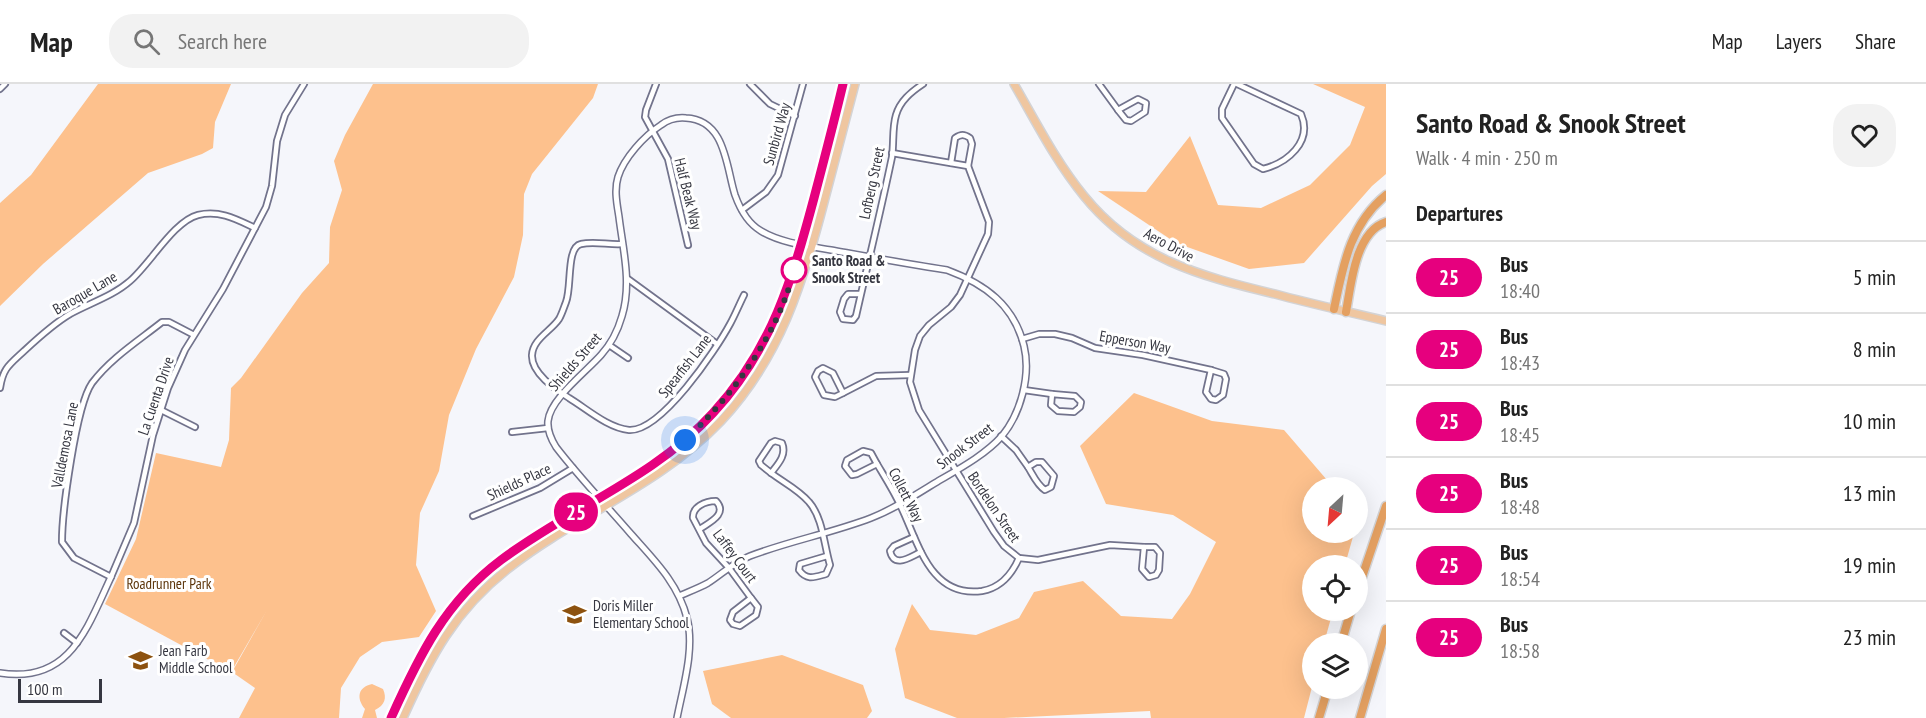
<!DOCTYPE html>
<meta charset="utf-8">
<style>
body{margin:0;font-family:"PT Sans Narrow",sans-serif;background:#f2f2f2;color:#222;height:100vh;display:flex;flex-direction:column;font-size:22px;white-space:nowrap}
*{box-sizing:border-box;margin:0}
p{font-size:20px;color:#767676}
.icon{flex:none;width:33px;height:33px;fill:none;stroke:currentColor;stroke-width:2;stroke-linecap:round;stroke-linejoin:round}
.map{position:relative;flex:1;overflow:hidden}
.details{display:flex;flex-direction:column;background:#fff;width:540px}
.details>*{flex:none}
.badge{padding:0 12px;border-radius:20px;font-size:21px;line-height:39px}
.needle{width:39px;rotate:206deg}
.tools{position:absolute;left:1302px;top:393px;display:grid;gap:12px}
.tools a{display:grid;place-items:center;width:66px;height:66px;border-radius:50%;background:#fff;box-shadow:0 6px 24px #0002;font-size:30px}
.scale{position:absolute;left:18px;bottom:15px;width:84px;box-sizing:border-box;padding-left:6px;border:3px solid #363741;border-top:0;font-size:16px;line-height:21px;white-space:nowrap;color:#363741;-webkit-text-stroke:4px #fff;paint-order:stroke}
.you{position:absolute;width:30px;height:30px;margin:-15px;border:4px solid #fff;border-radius:50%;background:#1a73e8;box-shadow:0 0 0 9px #1a73e833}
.map>.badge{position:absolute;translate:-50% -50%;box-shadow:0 0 0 3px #fff}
h2{padding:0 30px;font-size:22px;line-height:54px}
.round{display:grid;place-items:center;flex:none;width:63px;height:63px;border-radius:24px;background:#f2f2f2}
.overview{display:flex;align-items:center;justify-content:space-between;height:102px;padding:0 30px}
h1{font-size:28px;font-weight:800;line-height:45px}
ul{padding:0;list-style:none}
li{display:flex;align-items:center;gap:18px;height:72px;padding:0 30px;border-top:2px solid #e0e0e0}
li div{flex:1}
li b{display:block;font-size:22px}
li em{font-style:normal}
li .badge{min-width:66px;font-weight:700;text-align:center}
header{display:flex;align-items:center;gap:36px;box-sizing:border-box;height:84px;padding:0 30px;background:#fff;border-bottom:2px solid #e0e0e0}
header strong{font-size:28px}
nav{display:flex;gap:33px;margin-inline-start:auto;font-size:21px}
.search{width:420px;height:54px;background:#f2f2f2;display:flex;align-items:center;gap:15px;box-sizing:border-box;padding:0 21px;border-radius:24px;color:#767676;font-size:22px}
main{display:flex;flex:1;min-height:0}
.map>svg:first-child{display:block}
.green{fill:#fdc18d}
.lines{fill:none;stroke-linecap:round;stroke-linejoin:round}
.minor-casing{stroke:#72738c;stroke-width:8}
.tertiary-casing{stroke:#72738c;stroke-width:8}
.primary-casing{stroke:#d3d3d5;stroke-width:10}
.motorway-casing{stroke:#d3d3d5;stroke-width:11}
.minor{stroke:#fff;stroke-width:4.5}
.tertiary{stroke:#fff;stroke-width:5}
.primary{stroke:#efc6a0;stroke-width:7}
.motorway{stroke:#e4a061;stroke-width:8}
.line-casing{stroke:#fff;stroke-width:14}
.line{stroke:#e6007e;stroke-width:9}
.walk{stroke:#363741;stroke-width:6;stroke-dasharray:0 10.8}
.stop-dot{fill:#fff;stroke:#e6007e;stroke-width:3}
.labels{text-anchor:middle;stroke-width:6;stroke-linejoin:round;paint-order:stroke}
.street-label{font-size:15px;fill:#363741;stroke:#fff}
.stop-label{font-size:15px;font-weight:bold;fill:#363741;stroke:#fff;text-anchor:start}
.park-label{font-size:15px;fill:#5c3409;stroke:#fff}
.poi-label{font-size:15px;fill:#363741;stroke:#fff;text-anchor:start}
</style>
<header>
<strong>Map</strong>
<div class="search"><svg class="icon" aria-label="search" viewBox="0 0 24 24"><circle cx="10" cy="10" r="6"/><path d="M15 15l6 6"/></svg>Search here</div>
<nav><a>Map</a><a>Layers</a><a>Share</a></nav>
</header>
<main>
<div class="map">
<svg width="1386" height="634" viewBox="0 0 1386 634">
<rect width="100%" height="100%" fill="#f5f6fb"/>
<!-- green -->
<g class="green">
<path d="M98 0H231L215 38 213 64 202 70 148 89 43 180 0 222V119L31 91Z"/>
<path d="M373 0H598L593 14 532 90 524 110 523 151 514 193 476 265 449 331 439 387 420 429 416 481 436 527 419 553 382 558 360 573 341 604 339 634H239L255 604 232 588 267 526 231 588 105 520 136 455 156 369 221 383 229 356 231 304 241 294 302 209 329 179 330 143 342 106 334 77 345 51Z"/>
<path d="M1313 0H1386V90L1372 102 1304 179 1249 185 1176 159 1098 107 1146 108 1190 52 1218 121 1261 124 1310 101 1350 61 1365 23Z"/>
<path d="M1134 309 1212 337 1284 346 1333 403 1312 404V448L1354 449 1345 481 1312 482V526L1333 527 1324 559 1312 560V603L1304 634H1151L1150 627 1004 634H957L905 614 895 565 912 520 930 546 976 551 1019 534 1034 508 1083 497 1121 532 1172 535 1190 510 1216 458 1173 431 1106 420 1080 362Z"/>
<path d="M782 571 863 601 872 627 867 634H731L712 620 703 587Z"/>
<path d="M372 600 383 605C387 614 385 621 375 626L377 634H362L365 625C356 614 358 603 372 600Z"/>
</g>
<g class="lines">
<defs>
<g id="minor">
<path d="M656 0 646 26 645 33 668 75 688 161"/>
<path d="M750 0 770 20 795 32"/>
<path d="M1099 0 1118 26"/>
<path d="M1234 0 1222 25V34L1254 80 1263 85C1287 79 1313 58 1301 30L1237 0"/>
<path d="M0 5 5 0"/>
<path d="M1138 15 1146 19 1145 28 1131 37 1126 36 1118 26Z"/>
<path d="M892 69 968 82 989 138 988 150 960 211 951 223 929 241 920 252 915 266 910 298 919 326 994 448 1004 462 1019 474 1038 476 1110 461 1144 463"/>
<path d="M951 79 955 54C961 50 964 50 970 54L972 60 968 82"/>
<path d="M742 126 766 108 778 91 803 0"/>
<path d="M622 160C609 161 594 157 581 160 566 163 572 203 566 218 564 223 562 230 559 235 551 247 533 255 532 271 531 289 555 305 569 314 587 325 608 344 629 346 661 348 716 266 730 240 735 231 739 221 744 211"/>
<path d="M628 195 717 260"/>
<path d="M861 210H848L844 215 840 228 843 235 853 236 856 232C868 179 881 126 892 73 894 59 892 44 896 31 900 17 911 8 923 0"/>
<path d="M194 251 169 238H162C138 257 111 274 92 299 76 322 62 428 62 458L74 474 111 493 134 439 153 351 168 304 185 266 223 205 266 123 272 102 277 57 285 31 304 0"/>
<path d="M1022 255 1039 250H1055L1072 254 1095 264 1143 271 1211 286"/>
<path d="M609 261 628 274"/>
<path d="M823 284 833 289 843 309 835 313 824 311 815 293 818 287Z"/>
<path d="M1211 286 1224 290 1226 295 1223 311 1216 316 1211 315 1206 308Z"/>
<path d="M0 304C3 284 9 281 24 267 38 254 53 240 70 230 90 219 113 212 130 197 150 180 174 137 198 131 220 126 236 135 255 144"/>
<path d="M1024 306 1052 310"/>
<path d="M843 309 876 292 910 291"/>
<path d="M1052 310 1075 312 1081 318 1080 323 1074 328 1058 327 1051 321Z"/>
<path d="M161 326 195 343"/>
<path d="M512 348 548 344"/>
<path d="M1001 352 1016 366 1028 383"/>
<path d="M775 357 782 359C787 371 778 380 771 389L761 381 759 377 771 359Z"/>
<path d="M863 367 871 369 877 380 857 390 852 391 845 382 847 376Z"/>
<path d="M1036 378H1042L1054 392 1051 403 1045 406C1037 401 1033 391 1028 383Z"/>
<path d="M877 380C886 395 895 409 902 425 919 461 931 514 982 507 1000 504 1012 490 1019 474"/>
<path d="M771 389C783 398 799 406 809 418 823 434 824 461 830 481L826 490C815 493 807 497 799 486L800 480 827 472"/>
<path d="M473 432 540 404 573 384"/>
<path d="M700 445C710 438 728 430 716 417 705 417 692 423 693 434L706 459 729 484 751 514"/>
<path d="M914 453 894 462 890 467C894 485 910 473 921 468"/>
<path d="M1144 463H1155L1160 469 1159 486 1156 491 1149 493 1142 485Z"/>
<path d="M751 514 758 523 756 531 740 542 733 540 730 536 733 528Z"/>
<path d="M64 549 77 559"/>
</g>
<g id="tertiary">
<path d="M0 589C70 600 87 544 111 493"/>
<path d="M677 634C683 603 695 565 687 534 678 499 654 476 631 450 606 421 579 393 556 363 551 355 547 347 548 337 550 315 586 288 601 271 611 260 618 246 622 232 632 199 623 166 619 133 617 120 614 106 618 93 624 74 644 52 661 41 669 35 676 33 686 34 726 36 726 83 735 111 740 125 749 140 761 147 781 159 808 162 831 166 870 173 908 180 947 186 985 200 1014 221 1024 262 1031 291 1021 329 1002 352 984 372 957 386 935 399 914 412 894 425 871 434 832 449 789 457 750 472 734 478 722 490 708 499 699 504 688 508 679 512"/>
</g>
<g id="primary">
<path d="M1014 0C1036 38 1056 78 1084 112 1135 175 1200 192 1275 210 1312 220 1349 228 1386 237"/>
<path d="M391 634C420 571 445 519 501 476 570 424 654 394 713 329 771 267 793 194 814 114 824 76 834 38 843 0"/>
<path d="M403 634C430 573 455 526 509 484 578 430 658 403 721 337 780 274 803 199 824 118 834 79 845 39 855 0"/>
</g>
<g id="motorway">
<path d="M1334 225C1343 182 1350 140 1386 111"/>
<path d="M1346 228C1351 201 1355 148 1386 138"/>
<path d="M1358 505 1386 422"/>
<path d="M1341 560 1351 526"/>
<path d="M1319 634 1328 604"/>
<path d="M1360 634 1386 545"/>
</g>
</defs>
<!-- minor casing -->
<use href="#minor" class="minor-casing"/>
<!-- tertiary casing -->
<use href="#tertiary" class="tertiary-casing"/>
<!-- primary casing -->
<use href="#primary" class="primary-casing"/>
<!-- motorway casing -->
<use href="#motorway" class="motorway-casing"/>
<!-- minor -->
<use href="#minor" class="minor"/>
<!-- tertiary -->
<use href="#tertiary" class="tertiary"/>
<!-- primary -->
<use href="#primary" class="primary"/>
<!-- motorway -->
<use href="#motorway" class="motorway"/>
</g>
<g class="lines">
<defs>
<path id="line" d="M391 634C419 572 445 518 501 476 570 424 654 394 713 329 772 265 792 196 814 114 824 76 834 38 843 0"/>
</defs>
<!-- line casing -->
<use href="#line" class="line-casing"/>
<!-- line -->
<use href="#line" class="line"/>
<!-- walk -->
<path class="walk" d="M685 356C732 313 779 249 794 186"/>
</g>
<!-- icons -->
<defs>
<symbol id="school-bare" viewBox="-9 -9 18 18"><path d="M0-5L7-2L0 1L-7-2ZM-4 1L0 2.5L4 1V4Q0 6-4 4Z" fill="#8d520f" stroke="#fff" stroke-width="2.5" paint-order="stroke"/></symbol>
</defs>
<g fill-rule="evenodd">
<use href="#school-bare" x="558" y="514" width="33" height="33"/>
<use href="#school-bare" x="124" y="560" width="33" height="33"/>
</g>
<!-- markers -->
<circle class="stop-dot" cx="794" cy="186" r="12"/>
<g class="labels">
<!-- street labels -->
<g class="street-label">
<text transform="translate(777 50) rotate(-74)" y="5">Sunbird Way</text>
<text transform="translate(872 99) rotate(-78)" y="5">Lofberg Street</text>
<text transform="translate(688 110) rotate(76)" y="5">Half Beak Way</text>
<text transform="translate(1169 161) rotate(28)" y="5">Aero Drive</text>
<text transform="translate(85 209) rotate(-30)" y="5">Baroque Lane</text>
<text transform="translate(1135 258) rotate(10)" y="5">Epperson Way</text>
<text transform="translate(575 278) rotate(-49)" y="5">Shields Street</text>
<text transform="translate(685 282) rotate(-52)" y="5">Spearfish Lane</text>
<text transform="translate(156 312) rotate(-71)" y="5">La Cuenta Drive</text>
<text transform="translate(65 361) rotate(-79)" y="5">Valldemosa Lane</text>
<text transform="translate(965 362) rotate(-37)" y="5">Snook Street</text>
<text transform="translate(519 398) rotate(-25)" y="5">Shields Place</text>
<text transform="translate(906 411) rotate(63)" y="5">Collett Way</text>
<text transform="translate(994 423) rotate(56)" y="5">Bordelon Street</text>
<text transform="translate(735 472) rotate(53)" y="5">Laffey Court</text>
</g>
<!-- stop labels -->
<g class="stop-label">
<text x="812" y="182">Santo Road &amp;<tspan x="812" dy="17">Snook Street</tspan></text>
</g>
<!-- park labels -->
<g class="park-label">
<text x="169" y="505">Roadrunner Park</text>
</g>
<!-- poi labels -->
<g class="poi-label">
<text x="593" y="527">Doris Miller<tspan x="593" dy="17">Elementary School</tspan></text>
<text x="159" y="572">Jean Farb<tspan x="159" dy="17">Middle School</tspan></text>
</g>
</g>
</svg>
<div class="tools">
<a><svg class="needle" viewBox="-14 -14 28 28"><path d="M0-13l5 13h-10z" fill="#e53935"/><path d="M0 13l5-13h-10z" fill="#767676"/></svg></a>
<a><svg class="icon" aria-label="locate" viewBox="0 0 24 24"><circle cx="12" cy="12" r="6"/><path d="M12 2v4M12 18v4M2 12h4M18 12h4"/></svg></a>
<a><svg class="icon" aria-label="layers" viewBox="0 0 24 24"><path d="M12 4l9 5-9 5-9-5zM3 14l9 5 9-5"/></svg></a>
</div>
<div class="scale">100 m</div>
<div class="you" style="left:685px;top:356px"></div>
<b class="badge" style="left:576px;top:428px;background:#e6007e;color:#fff">25</b>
</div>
<section class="details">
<div class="overview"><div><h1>Santo Road &amp; Snook Street</h1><p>Walk · 4 min · 250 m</p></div><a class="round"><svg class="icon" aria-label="heart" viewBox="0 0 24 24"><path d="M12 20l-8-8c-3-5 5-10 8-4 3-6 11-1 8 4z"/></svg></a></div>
<h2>Departures</h2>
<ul>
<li><span class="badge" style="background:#e6007e;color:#fff">25</span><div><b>Bus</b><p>18:40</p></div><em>5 min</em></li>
<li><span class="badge" style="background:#e6007e;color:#fff">25</span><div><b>Bus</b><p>18:43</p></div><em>8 min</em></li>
<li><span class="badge" style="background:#e6007e;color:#fff">25</span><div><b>Bus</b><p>18:45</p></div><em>10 min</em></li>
<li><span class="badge" style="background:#e6007e;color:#fff">25</span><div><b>Bus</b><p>18:48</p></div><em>13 min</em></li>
<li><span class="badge" style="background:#e6007e;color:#fff">25</span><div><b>Bus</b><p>18:54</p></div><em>19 min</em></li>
<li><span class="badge" style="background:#e6007e;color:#fff">25</span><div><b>Bus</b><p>18:58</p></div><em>23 min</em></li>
</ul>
</section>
</main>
